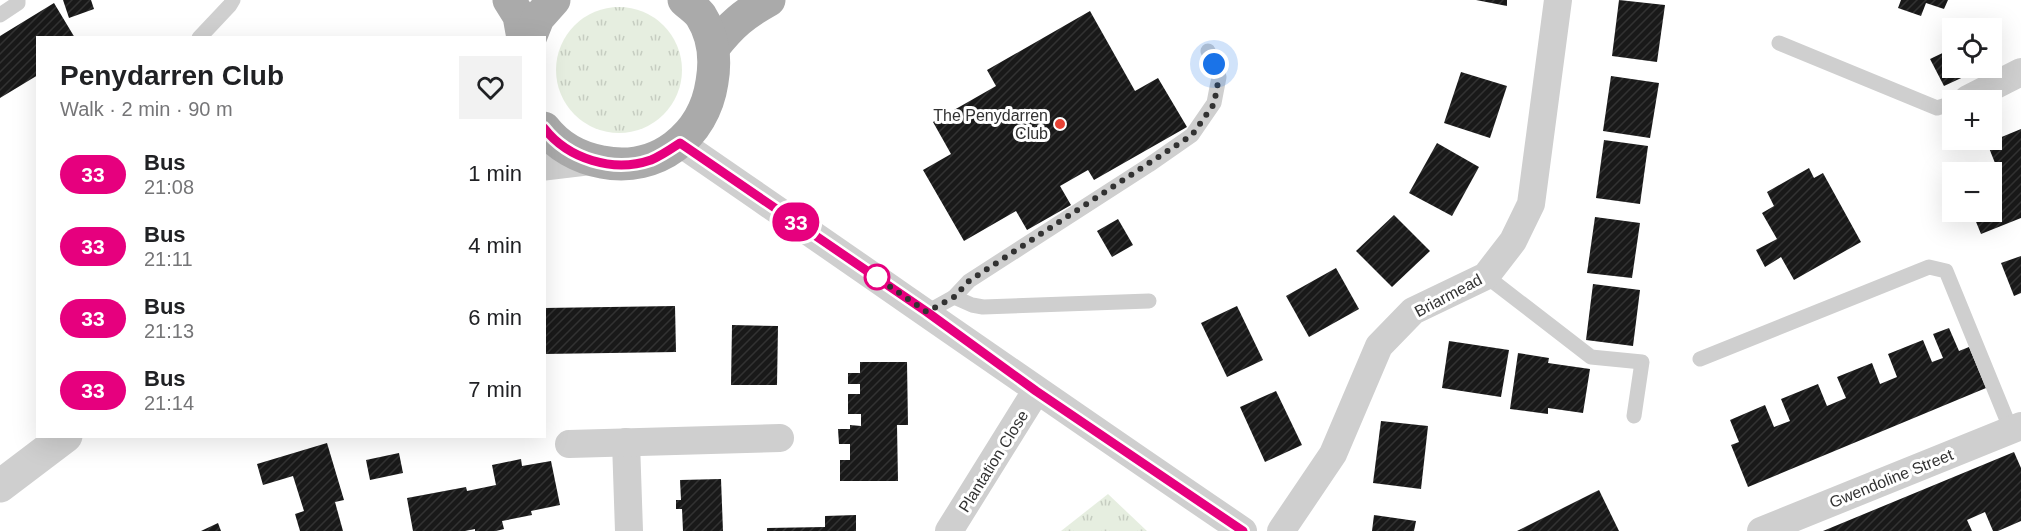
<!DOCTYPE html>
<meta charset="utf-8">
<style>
body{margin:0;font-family:Arial,sans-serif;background:#f2f2f2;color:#202124;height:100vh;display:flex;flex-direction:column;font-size:22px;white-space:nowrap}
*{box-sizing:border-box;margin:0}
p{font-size:20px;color:#757577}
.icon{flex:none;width:33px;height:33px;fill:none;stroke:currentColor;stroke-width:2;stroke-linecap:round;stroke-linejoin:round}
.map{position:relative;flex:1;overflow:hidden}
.drawer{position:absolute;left:36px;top:36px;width:510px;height:402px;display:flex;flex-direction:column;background:#fff;border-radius:0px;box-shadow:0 6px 24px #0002}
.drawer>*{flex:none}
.badge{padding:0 12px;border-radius:20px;font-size:21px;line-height:39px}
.fabs{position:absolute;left:1942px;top:18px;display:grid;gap:12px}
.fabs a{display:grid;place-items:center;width:60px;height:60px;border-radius:0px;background:#fff;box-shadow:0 6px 24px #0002;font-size:30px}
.you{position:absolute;width:30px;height:30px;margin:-15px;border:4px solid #fff;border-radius:50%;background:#1a73e8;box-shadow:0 0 0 9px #1a73e833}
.map>.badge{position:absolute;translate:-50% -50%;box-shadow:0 0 0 3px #fff}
.round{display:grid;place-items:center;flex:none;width:63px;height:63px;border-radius:0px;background:#f2f2f2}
.overview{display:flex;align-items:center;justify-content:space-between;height:102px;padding:0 24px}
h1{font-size:28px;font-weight:700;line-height:45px}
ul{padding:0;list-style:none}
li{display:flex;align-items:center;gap:18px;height:72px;padding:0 24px}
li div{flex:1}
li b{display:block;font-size:22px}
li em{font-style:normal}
li .badge{min-width:66px;font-weight:700;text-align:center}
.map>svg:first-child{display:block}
.grass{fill:url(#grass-tufts)}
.building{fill:url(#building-hatch)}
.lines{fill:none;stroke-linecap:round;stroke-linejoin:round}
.service{stroke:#cfcfcf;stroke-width:15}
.minor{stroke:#cfcfcf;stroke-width:28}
.tertiary{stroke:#cfcfcf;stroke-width:33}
.primary{stroke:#aaa;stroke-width:33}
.line-casing{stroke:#fff;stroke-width:14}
.line{stroke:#e6007e;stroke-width:9}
.walk{stroke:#323232;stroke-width:6;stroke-dasharray:0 10.8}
.poi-dot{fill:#e74235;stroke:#fff;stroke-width:2}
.stop-dot{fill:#fff;stroke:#e6007e;stroke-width:3}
.labels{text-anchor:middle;stroke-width:6;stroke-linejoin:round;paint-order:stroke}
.poi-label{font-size:16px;fill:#323232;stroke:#fff;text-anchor:end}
.street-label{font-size:16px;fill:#323232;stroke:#fff}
</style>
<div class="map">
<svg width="2021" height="531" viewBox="0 0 2021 531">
<defs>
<pattern id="grass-tufts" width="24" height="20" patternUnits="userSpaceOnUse" patternTransform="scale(1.5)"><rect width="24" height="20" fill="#e6eee0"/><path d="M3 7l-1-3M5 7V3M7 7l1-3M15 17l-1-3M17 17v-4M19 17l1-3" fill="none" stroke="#c6cdc1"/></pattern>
<pattern id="building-hatch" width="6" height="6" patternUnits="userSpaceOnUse" patternTransform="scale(1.5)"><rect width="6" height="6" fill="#191919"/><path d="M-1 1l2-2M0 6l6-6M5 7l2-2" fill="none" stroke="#323232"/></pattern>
</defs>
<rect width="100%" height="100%" fill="#fff"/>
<!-- grass -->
<g class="grass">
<circle cx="619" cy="70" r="63"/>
<path d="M1108 494 1147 531H1061Z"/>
</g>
<!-- building -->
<g class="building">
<path d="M63 0H91L94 9 69 18Z"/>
<path d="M1476 0H1507V6Z"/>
<path d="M1619 0 1665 5 1657 62 1612 56Z"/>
<path d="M1901 0H1948L1944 9 1926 3 1921 16 1898 8Z"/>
<path d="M54 3 75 38H38V75L0 98V36Z"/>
<path d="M1090 11 1135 91 1158 78 1187 127 1094 180 1088 170 1060 186 1071 205 1027 230 1016 211 964 241 923 170 951 154 933 122 996 86 987 70Z"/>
<path d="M1953 48V68H1970L1972 73 1944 86 1930 59Z"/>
<path d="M1461 72 1507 86 1490 138 1444 123Z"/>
<path d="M1611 76 1659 83 1650 138 1603 131Z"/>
<path d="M2021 129V218L1981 234 1972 212H1992V176L1999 173 1987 143Z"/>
<path d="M1604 140 1648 146 1640 204 1596 198Z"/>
<path d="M1437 143 1479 167 1452 216 1409 193Z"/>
<path d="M1809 168 1814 178 1823 173 1861 242 1794 280 1781 257 1765 267 1756 250 1777 239 1762 213 1774 206 1767 192Z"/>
<path d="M1394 215 1430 251 1392 287 1356 251Z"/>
<path d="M1595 217 1640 223 1632 278 1587 273Z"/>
<path d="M1118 219 1133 245 1112 257 1097 231Z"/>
<path d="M2021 256V293L2014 296 2001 263Z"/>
<path d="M1336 268 1359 309 1309 337 1286 296Z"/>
<path d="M1593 284 1640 290 1633 346 1586 340Z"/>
<path d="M675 306 676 352 544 354V308Z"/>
<path d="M1237 306 1263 360 1227 377 1201 323Z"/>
<path d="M732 325 778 326 777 385H731Z"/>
<path d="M1949 328 1959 351 1969 347 1986 388 1748 487 1731 445 1739 442 1730 420 1765 405 1774 427 1790 421 1781 399 1818 384 1827 406 1846 398 1837 377 1872 363 1880 384 1897 377 1888 354 1923 340 1932 362 1943 358 1933 334Z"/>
<path d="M1449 341 1509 350 1501 397 1442 388Z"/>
<path d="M1518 353 1549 358 1548 363 1590 369 1583 413 1548 408V414L1510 409Z"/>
<path d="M860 362H907L908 425H897L898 481H840V460H850V444H839L838 429H850V425L861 426V414H848V394H860V384H848V373H860Z"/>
<path d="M1276 391 1302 445 1265 462 1240 407Z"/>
<path d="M1381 421 1428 426 1421 489 1373 483Z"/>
<path d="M327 443 344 500 335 502 343 531H300L295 514 304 511 293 476 263 485 257 464Z"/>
<path d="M2014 452 2021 468V521L1998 531H1993L1985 512 1967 520 1972 531H1823Z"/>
<path d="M399 453 403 473 370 480 366 460Z"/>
<path d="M521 459 522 466 551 461 560 505 531 511 532 515 502 521 504 529 496 531H475V529L465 531H413L407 498 466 487 467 491 496 485 492 465Z"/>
<path d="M721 479 723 531H683L682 509H676V500H681L680 480Z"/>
<path d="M1599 490 1619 531H1517Z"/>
<path d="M856 515V531H767V528L825 527V516Z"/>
<path d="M1374 515 1416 521 1414 531H1372Z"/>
<path d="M218 523 221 531H201Z"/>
</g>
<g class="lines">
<!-- service -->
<g class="service">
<path d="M0 15 18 3V0"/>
<path d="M199 38 230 5 233 0"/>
<path d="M1779 43 1937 108 1953 103"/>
<path d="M1486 276 1591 357 1642 362 1634 416"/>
<path d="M954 297 969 281 1149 165 1192 135 1214 103 1219 77 1208 51"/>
<path d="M927 312 954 297 972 305 983 307 1149 301"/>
<path d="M1700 359 1929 267 1946 271 2011 430"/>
</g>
<!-- minor -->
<g class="minor">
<path d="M1968 99 2021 72"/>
<path d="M680 143C868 272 1054 403 1243 531"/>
<path d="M626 442 629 531"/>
<path d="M569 444 780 438"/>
<path d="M949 531 1036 391"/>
<path d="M1281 531 1333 454 1379 346 1413 311 1486 276 1513 241 1531 204 1558 0"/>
<path d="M1761 531 2021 426"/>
</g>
<!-- tertiary -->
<g class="tertiary">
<path d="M544 164 586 159"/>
<path d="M0 486 66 436"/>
</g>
<!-- primary -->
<g class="primary">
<path d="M509 0 519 16 523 38"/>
<path d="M530 38 538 18 554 0"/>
<path d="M714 47C731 25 744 14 769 0"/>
<path d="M544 128C558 146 579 158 602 162 657 173 704 136 712 82 716 59 713 35 701 16 697 10 689 5 684 0"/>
</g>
</g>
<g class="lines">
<defs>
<path id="line" d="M544 128C568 159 613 173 651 160 661 156 671 149 680 143L927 312 1036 391 1243 531"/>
</defs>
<!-- line casing -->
<use href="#line" class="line-casing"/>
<!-- line -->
<use href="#line" class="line"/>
<!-- walk -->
<path class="walk" d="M877 277 870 273 927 312 954 297 969 281 1192 135 1214 104 1219 77 1214 64"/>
</g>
<!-- markers -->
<circle class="poi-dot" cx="1060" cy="124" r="6"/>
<circle class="stop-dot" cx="877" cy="277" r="12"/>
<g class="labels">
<!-- poi labels -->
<g class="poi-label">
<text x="1048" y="121">The Penydarren<tspan x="1048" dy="18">Club</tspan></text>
</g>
<!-- street labels -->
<g class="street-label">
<text transform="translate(1448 295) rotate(-28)" y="6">Briarmead</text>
<text transform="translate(993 461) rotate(-58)" y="6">Plantation Close</text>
<text transform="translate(1891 478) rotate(-22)" y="6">Gwendoline Street</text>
</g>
</g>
</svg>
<div class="fabs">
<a><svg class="icon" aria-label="locate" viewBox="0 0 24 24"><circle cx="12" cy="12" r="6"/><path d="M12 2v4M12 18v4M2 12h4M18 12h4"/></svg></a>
<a>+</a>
<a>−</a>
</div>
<div class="you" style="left:1214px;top:64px"></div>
<b class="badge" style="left:796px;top:222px;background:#e6007e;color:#fff">33</b>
<section class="drawer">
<div class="overview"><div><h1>Penydarren Club</h1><p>Walk · 2 min · 90 m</p></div><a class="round"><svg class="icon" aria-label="heart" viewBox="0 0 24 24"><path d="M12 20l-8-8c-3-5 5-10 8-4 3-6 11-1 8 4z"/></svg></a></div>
<ul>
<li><span class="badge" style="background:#e6007e;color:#fff">33</span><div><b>Bus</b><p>21:08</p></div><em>1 min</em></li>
<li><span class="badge" style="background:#e6007e;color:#fff">33</span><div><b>Bus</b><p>21:11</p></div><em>4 min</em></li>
<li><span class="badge" style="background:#e6007e;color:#fff">33</span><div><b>Bus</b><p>21:13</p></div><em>6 min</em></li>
<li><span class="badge" style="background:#e6007e;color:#fff">33</span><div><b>Bus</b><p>21:14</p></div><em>7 min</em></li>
</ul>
</section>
</div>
